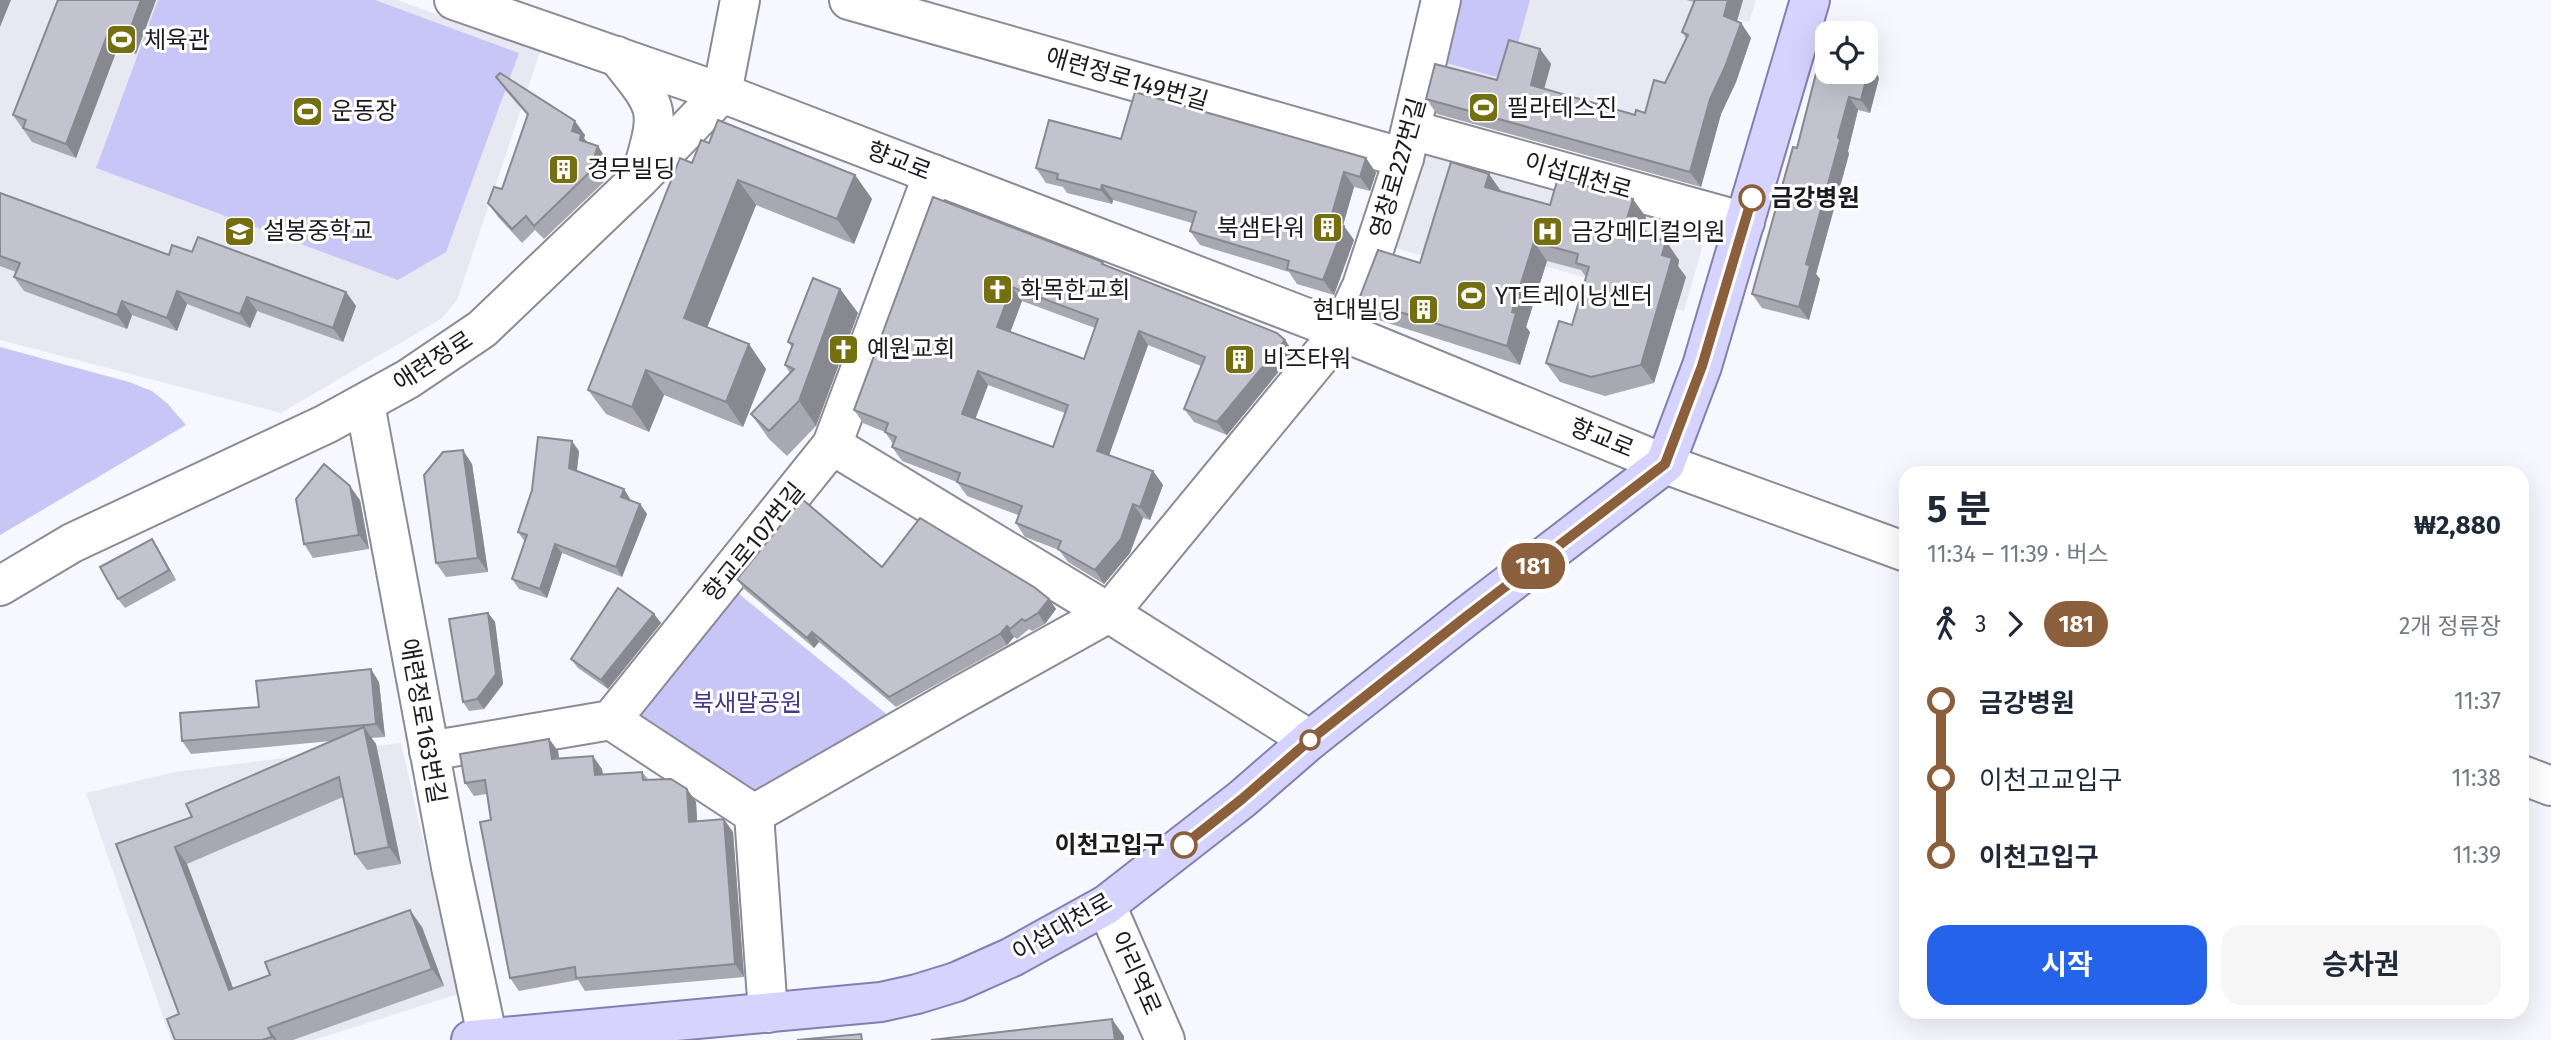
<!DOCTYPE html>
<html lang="ko">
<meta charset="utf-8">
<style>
body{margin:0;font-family:"Fira Sans","Noto Sans KR",sans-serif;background:#f6f6f7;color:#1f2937;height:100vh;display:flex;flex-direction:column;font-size:26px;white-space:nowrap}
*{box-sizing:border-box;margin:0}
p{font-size:23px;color:#747a83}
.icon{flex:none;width:38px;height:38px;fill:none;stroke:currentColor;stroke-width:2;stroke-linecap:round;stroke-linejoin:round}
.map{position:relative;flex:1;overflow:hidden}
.panel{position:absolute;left:1899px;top:466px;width:630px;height:553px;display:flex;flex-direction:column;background:#fff;border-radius:21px;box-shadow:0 7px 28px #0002}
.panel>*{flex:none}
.badge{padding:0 14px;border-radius:23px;font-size:24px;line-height:46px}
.tools{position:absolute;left:1815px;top:21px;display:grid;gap:14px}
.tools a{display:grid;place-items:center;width:63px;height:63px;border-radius:14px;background:#fff;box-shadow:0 7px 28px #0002;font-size:35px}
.map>.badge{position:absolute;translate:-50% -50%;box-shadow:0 0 0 4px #fff}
.legs{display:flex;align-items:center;gap:10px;height:77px;padding:0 28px;font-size:23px}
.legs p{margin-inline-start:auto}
.head{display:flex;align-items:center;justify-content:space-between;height:119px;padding:0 28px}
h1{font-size:38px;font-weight:700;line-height:52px}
.button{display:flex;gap:14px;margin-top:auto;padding:14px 28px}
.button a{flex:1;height:80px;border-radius:21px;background:#2563eb;color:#fff;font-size:28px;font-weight:700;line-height:80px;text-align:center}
.button a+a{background:#f6f6f7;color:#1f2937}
ul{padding:0 28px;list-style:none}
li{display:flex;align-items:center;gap:24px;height:77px;font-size:26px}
li i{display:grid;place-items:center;width:10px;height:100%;margin:0 9px;background:currentColor}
li i::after{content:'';width:18px;height:18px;margin:-9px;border:5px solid;border-radius:50%;background:#fff}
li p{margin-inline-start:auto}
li:first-child i{background:linear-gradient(#0000 50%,currentColor 0)}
li:last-child i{background:linear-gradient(currentColor 50%,#0000 0)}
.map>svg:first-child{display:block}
.built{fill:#e8e8f3}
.green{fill:#c8c6f7}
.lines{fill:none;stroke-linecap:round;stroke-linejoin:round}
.minor-casing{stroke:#8b8a96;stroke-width:42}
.major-casing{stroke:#837fb0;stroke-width:42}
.minor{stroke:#fff;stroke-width:38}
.major{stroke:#d6d3fe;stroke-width:38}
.wall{fill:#a8a8b2;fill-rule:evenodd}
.shaded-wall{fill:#888891}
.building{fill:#c3c3cf;stroke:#888891;stroke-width:2;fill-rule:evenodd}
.line-1-casing{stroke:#fff;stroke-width:16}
.line-1{stroke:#8b5e3c;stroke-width:10}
.stop-1-dot{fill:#fff;stroke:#8b5e3c;stroke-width:3.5}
.labels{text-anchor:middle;stroke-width:6;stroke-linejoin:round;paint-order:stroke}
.poi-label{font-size:24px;fill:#1c1c20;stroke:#fff;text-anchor:start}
.street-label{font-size:24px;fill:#1c1c20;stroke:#fff}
.stop-label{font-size:24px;font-weight:bold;fill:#1c1c20;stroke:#fff;text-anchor:start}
.park-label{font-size:24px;fill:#453789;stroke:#fff}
</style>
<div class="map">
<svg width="2551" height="1040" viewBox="0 0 2551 1040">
<rect width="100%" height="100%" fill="#f7f7ff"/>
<!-- built -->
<g class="built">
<path d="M0 0H397L540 52 457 300 441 319 281 413 0 340Z"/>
<path d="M1458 0H1756L1749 22 1707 11 1645 123 1439 70Z"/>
<path d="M1417 136 1710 220 1684 311 1586 283 1587 278 1488 250 1481 272 1385 245Z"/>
<path d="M401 743 458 994 314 1040H171L86 793 175 772Z"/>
</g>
<!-- green -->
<g class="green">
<path d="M158 0H375L519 53 446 252 398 280 96 168Z"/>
<path d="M1456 0H1530L1508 80 1439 61Z"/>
<path d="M0 347 129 382 152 391 167 403 186 425 0 535Z"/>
<path d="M733 589 895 721 755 806 640 717 641 711Z"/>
</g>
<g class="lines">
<defs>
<g id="minor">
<path d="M454 0 722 93 1341 331 1665 464 1906 552"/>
<path d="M849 0 1404 158"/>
<path d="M617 56C660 110 661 107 642 173"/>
<path d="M1412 130 1745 222"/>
<path d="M365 404 451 867 488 1040"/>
<path d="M832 445 1109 613 1310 740"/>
<path d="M0 586 72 543 326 424 408 379 482 329 640 178 722 93 740 0"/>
<path d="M611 720 754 814 768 1013"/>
<path d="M429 751 611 720 832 445 933 174"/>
<path d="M2522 775 2551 786"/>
<path d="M754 814 958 697 1109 613 1341 331 1362 286 1404 158 1441 0"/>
<path d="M1106 905 1165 1040"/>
</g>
<path id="major" d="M471 1040 881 1002 917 994 956 982 1012 957 1106 905 1242 799 1310 740 1467 616 1665 464 1702 366 1810 0"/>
</defs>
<!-- minor casing -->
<use href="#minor" class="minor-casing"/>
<!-- major casing -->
<use href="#major" class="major-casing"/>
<!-- minor -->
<use href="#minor" class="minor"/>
<!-- major -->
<use href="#major" class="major"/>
</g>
<!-- wall -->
<g class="wall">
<path d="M58 0H156L136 54 118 47 76 158 32 142 13 115Z"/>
<path d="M1686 0H1743L1737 21 1741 23 1751 38 1736 82 1721 114 1701 187 1437 114 1426 99 1497 80 1540 49 1551 64 1544 89 1635 115 1645 113 1665 83 1686 38 1682 32 1694 2Z"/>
<path d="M1866 56 1879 78 1870 113 1858 110 1848 151 1849 154 1816 274 1820 279 1809 320 1762 308 1752 294 1797 148 1866 72Z"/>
<path d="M496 77 585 135 584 138 587 142 607 160 601 178 604 182 544 239 535 230 522 243 498 217 488 203 502 189 528 116 506 91Z"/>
<path d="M1121 139 1366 158 1376 173 1370 191 1354 187 1343 225 1354 240 1334 295 1297 284 1289 272 1200 245 1190 231 1192 223 1113 200 1112 204 1067 193 1063 187 1046 183 1036 168Z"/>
<path d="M709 143 855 175 872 199 854 244 756 205 707 327 766 369 743 427 664 395 649 432 606 414 588 390 692 163Z"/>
<path d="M1489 174 1501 191 1550 205 1646 217 1643 227 1651 237 1679 260 1678 266 1686 277 1654 383 1605 396 1560 382 1546 363 1572 325 1586 277 1581 270 1547 261 1526 327 1530 332 1520 365 1372 318 1359 299 1420 263Z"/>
<path d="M0 193 169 255 192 252 346 292 356 306 343 342 257 311 250 328 187 304 177 331 132 315 127 329 24 291 14 277 16 272 0 266Z"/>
<path d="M933 197 1106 266 1285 340 1294 353 1227 435 1194 422 1184 409 1201 366 1148 345 1109 455 1153 471 1163 485 1150 520 1143 518 1130 553 1104 584 1068 562 1059 550 1025 537 1016 523 1018 515 967 496 957 482 902 461 892 447 893 444 885 432 863 423 854 410ZM1022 301 1095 328 1084 359 1010 332ZM988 385 1065 413 1053 447 975 419Z"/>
<path d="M840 289 858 313 816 426 787 456 769 439 751 414 790 373 785 365 792 347 788 342Z"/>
<path d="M579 451 577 471 624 489 630 499V500L640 504 647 514 622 577 562 553 547 598 519 589 512 579 525 542 518 532Z"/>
<path d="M472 464 488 572 446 577 436 563Z"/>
<path d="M360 500 369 549 313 558 304 544Z"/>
<path d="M152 539 176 580 125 608 118 599Z"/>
<path d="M882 567 1049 599 1056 609 1045 624 1032 631 1029 629 1017 639 1014 637 1007 645 896 707 819 642 814 648 744 589 737 579Z"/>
<path d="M488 613 495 622 503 684 484 709 469 711 463 702Z"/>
<path d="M654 614 661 623 608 689 578 668 571 659Z"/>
<path d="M379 682 385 737 371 738 376 744 401 864 367 870 355 854 343 797 187 864 233 988 422 927 444 986 293 1040H175L179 1014 116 844 192 817 331 741 191 754 182 741 259 707Z"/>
<path d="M549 739 558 751 559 759 602 769 603 774 642 772 648 779 687 789 696 802 697 822 733 832 744 977 585 991 578 980 519 991 510 978 487 794 474 796 465 783Z"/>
</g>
<!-- shaded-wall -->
<g class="shaded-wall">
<path d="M0 0H11L0 27Z"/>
<path d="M141 0H156L136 54 126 40Z"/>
<path d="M1728 0H1743L1734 31 1724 16Z"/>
<path d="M1741 23 1751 38 1736 82 1721 114 1701 187 1690 172 1710 99Z"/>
<path d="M108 33 118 47 76 158 66 144Z"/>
<path d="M1540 49 1551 64 1541 100 1531 85Z"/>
<path d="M1866 56 1879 78 1870 113 1861 100 1866 70Z"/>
<path d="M1849 97 1858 110 1848 151 1849 154 1816 274 1820 279 1809 320 1799 307 1806 264Z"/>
<path d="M575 121 585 135 584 138 591 148 589 154 572 131Z"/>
<path d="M598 146 607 160 601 178 591 165Z"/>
<path d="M1366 158 1376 173 1370 191 1360 177Z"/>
<path d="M1344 172 1354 187 1340 236 1330 221Z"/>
<path d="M1489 174 1502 193 1485 187Z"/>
<path d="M855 175 872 199 854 244 837 219Z"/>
<path d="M738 180 756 205 701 343 684 318Z"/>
<path d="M1102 185 1113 200 1112 204 1101 190Z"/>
<path d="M1633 199 1646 217 1639 241 1626 222Z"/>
<path d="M1344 226 1354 240 1334 295 1323 280Z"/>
<path d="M1644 228 1657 246 1642 234Z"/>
<path d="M1666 241 1679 260 1678 266 1686 277 1654 383 1641 365 1662 255Z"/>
<path d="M1534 242 1547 261 1526 327 1530 332 1520 365 1507 346 1512 312Z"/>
<path d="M1012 287 1022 301 1007 341 997 327Z"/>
<path d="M840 289 858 313 816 426 799 401Z"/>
<path d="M177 291 187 304 177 331 167 318Z"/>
<path d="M346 292 356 306 343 342 333 328Z"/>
<path d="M247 297 257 311 250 328 240 314Z"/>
<path d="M122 301 132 315 127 329 117 315Z"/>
<path d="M1139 331 1148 345 1106 464 1097 451Z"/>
<path d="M1285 340 1294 353 1227 435 1217 422Z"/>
<path d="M749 344 766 369 743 427 726 402Z"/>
<path d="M646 370 664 395 649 432 632 407Z"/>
<path d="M978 371 988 385 972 428 962 414Z"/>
<path d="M572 441 579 451 576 478 569 468Z"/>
<path d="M463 450 472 464 488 572 478 558Z"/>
<path d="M1153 471 1163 485 1150 520 1140 507Z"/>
<path d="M350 486 360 500 369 549 359 535Z"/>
<path d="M624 489 630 499 627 506 621 497Z"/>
<path d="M640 504 647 514 622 577 616 567Z"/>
<path d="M1133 504 1143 518 1130 553 1104 584 1095 570Z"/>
<path d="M152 539 158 548 176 580 169 570Z"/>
<path d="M555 544 562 553 547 598 540 589Z"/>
<path d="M1049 599 1056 609 1045 624 1038 613Z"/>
<path d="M488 613 495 622 503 684 484 709 477 699Z"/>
<path d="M654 614 661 623 608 689 601 680Z"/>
<path d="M1007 626 1014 637 1007 645 1000 634Z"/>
<path d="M812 632 819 642 814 648 807 638Z"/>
<path d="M371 669 379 682 385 737 376 724Z"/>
<path d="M364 727 376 744 401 864 389 847Z"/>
<path d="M549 739 558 751 561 772 552 759Z"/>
<path d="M593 756 602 769 604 788 595 775Z"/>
<path d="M687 789 696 802 698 835 689 822Z"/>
<path d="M724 819 733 832 744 977 735 964Z"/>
<path d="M175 847 187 864 240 1007 229 990Z"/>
<path d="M410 910 422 927 444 986 432 969Z"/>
<path d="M1112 1019 1124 1036V1040H1115Z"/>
<path d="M268 1028 277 1040H274L272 1037Z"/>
</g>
<!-- building -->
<g class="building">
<path d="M58 0H141L126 40 108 33 66 144 23 128 26 120 13 115Z"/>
<path d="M1695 0H1728L1724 16 1741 23 1725 67 1710 99 1690 172 1426 99 1435 64 1497 80 1509 40 1540 49 1531 85 1635 115 1636 110 1645 113 1654 80 1665 83 1688 35 1682 32Z"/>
<path d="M1824 42H1827V72H1866V63L1870 64 1861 100 1849 97 1838 137 1840 140 1806 264 1810 266 1799 307 1752 294 1793 147 1797 148Z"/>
<path d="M500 73 575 121 572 131 581 134 580 140 598 146 591 165 594 168 534 226 526 216 512 229 488 203 494 187 502 189 528 114 496 77Z"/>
<path d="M1135 92 1366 158 1360 177 1344 172 1330 221 1344 226 1323 280 1287 269 1289 261 1190 231 1196 212 1102 185 1101 190 1057 179 1058 174 1036 168 1049 120 1121 139Z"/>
<path d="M718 120 855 175 837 219 738 180 684 318 749 344 726 402 646 370 632 407 588 390 680 158 692 163 701 140 709 143Z"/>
<path d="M1451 162 1489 174 1485 187 1550 205 1558 178 1633 199 1626 222 1644 228 1642 234 1666 241 1662 255 1672 258 1641 365 1591 377 1546 363 1559 321 1572 325 1589 267 1576 263 1578 254 1534 242 1512 312 1516 313 1507 346 1359 299 1378 250 1420 263Z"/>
<path d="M0 193 169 255 172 245 192 252 198 237 346 292 333 328 247 297 240 314 177 291 167 318 122 301 117 315 14 277 20 263 0 256Z"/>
<path d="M933 197 1103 262 1102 264 1277 333 1285 340 1217 422 1184 409 1205 357 1139 331 1097 451 1153 471 1140 507 1133 504 1121 539 1095 570 1058 549 1061 541 1016 523 1022 506 957 482 960 473 892 447 896 437 885 432 888 423 854 410ZM1012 287 1098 319 1084 359 997 327ZM978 371 1068 405 1053 447 962 414Z"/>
<path d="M813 278 840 289 799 401 769 431 751 414 794 369 785 365 793 344 788 342Z"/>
<path d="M538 437 572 441 569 468 624 489 621 497 640 504 616 567 555 544 540 589 512 579 527 535 518 532 532 490Z"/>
<path d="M463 450 478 558 436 563 424 475 443 452Z"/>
<path d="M324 464 350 486 359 535 304 544 296 499Z"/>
<path d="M802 499 882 567 920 518 1034 587 1049 599 1038 613 1025 621 1022 619 1010 629 1007 626 1000 634 889 697 812 632 807 638 737 579Z"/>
<path d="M152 539 169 570 118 599 100 567Z"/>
<path d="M618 588 654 614 601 680 571 659Z"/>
<path d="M488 613 496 674 477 699 463 702 449 619Z"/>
<path d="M371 669 376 724 182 741 180 713 259 707 256 681Z"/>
<path d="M364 727 389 847 355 854 339 777 175 847 229 990 270 975 265 962 410 910 432 969 268 1028 272 1037 262 1040H175L167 1019 179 1014 116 844 192 817 186 804Z"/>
<path d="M549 739 552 759 593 756 595 775 642 772 643 780 671 779 687 789 689 822 724 819 735 964 576 978 575 967 510 978 480 822 491 820 485 780 465 783 460 754Z"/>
<path d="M1112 1019 1115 1040H931Z"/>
<path d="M861 1034 862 1040H797Z"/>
</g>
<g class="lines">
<defs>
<path id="line-1" d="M1184 845 1242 799 1310 740 1467 616 1665 464 1702 366 1752 198"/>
</defs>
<!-- line-1 casing -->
<use href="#line-1" class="line-1-casing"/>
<!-- line-1 -->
<use href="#line-1" class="line-1"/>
</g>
<!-- icons -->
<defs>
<symbol id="stadium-square" viewBox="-11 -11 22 22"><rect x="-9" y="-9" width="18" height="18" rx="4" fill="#746f10" stroke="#fff"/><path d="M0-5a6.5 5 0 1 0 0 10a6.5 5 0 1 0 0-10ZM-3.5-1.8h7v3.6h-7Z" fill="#fff"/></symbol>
<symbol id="building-square" viewBox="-11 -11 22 22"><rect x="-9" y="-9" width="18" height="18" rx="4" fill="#746f10" stroke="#fff"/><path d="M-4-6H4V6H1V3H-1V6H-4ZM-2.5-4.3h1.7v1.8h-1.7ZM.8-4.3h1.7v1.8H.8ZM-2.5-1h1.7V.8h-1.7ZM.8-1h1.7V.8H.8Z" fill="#fff"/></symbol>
<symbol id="school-square" viewBox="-11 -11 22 22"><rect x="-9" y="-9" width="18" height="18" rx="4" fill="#746f10" stroke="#fff"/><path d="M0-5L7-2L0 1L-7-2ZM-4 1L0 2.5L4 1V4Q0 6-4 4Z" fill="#fff"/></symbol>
<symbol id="hospital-square" viewBox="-11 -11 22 22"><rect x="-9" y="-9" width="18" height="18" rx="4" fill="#746f10" stroke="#fff"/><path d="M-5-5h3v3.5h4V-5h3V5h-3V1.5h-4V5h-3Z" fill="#fff"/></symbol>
<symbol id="church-square" viewBox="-11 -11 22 22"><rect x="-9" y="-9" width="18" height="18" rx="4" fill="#746f10" stroke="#fff"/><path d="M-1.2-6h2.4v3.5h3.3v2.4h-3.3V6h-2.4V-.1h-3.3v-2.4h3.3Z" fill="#fff"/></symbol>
</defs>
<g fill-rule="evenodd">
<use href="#stadium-square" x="104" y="22" width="35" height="35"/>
<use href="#stadium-square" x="1466" y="90" width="35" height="35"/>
<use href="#stadium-square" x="290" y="94" width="35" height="35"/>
<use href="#building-square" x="546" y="152" width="35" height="35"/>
<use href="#building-square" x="1310" y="210" width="35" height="35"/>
<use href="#school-square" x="222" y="214" width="35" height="35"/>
<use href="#hospital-square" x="1530" y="214" width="35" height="35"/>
<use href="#church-square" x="980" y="272" width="35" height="35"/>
<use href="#stadium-square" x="1454" y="278" width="35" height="35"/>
<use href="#building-square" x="1406" y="292" width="35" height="35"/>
<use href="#church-square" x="826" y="332" width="35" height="35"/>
<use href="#building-square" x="1222" y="342" width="35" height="35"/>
</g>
<!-- markers -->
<g class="stop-1-dot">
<circle cx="1752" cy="198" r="12"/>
<circle cx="1310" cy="740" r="9"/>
<circle cx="1184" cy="845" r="12"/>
</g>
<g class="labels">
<!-- poi labels -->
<g class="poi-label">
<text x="144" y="48">체육관</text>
<text x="1507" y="116">필라테스진</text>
<text x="331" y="119">운동장</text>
<text x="587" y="177">경무빌딩</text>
<text x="1305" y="236" text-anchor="end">북샘타워</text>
<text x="263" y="239">설봉중학교</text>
<text x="1571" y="240">금강메디컬의원</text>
<text x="1020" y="298">화목한교회</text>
<text x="1495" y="304">YT트레이닝센터</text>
<text x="1401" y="318" text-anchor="end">현대빌딩</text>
<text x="867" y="357">예원교회</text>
<text x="1263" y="367">비즈타워</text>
</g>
<!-- street labels -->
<g class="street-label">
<text transform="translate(1127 79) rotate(16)" y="8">애련정로149번길</text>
<text transform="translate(899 161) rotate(21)" y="8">향교로</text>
<text transform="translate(1398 168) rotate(-74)" y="8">영창로227번길</text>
<text transform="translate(1578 176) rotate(16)" y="8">이섭대천로</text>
<text transform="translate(433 361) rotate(-33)" y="8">애련정로</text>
<text transform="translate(1602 438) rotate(22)" y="8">향교로</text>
<text transform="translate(754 542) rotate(-51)" y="8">향교로107번길</text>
<text transform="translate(423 721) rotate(80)" y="8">애련정로163번길</text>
<text transform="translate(1062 927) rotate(-30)" y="8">이섭대천로</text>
<text transform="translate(1136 973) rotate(66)" y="8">아리역로</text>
</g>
<!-- stop labels -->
<g class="stop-label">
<text x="1771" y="206">금강병원</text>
<text x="1165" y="853" text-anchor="end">이천고입구</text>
</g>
<!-- park labels -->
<g class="park-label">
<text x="747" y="711">북새말공원</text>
</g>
</g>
</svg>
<div class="tools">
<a><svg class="icon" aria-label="locate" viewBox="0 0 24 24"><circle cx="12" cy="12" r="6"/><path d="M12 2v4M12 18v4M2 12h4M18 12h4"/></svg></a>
</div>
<b class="badge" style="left:1533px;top:566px;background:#8b5e3c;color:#fff">181</b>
<section class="panel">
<div class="head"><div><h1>5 분</h1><p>11:34 – 11:39 · 버스</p></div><b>₩2,880</b></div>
<div class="legs"><svg class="icon" aria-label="walk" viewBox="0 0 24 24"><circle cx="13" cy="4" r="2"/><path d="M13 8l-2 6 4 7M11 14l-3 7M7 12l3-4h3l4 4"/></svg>3<svg class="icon" aria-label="forward" viewBox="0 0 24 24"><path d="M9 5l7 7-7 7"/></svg><b class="badge" style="background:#8b5e3c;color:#fff">181</b><p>2개 정류장</p></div>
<ul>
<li><i style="color:#8b5e3c"></i><b>금강병원</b><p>11:37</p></li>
<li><i style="color:#8b5e3c"></i><span>이천고교입구</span><p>11:38</p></li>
<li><i style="color:#8b5e3c"></i><b>이천고입구</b><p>11:39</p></li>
</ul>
<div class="button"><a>시작</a><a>승차권</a></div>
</section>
</div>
